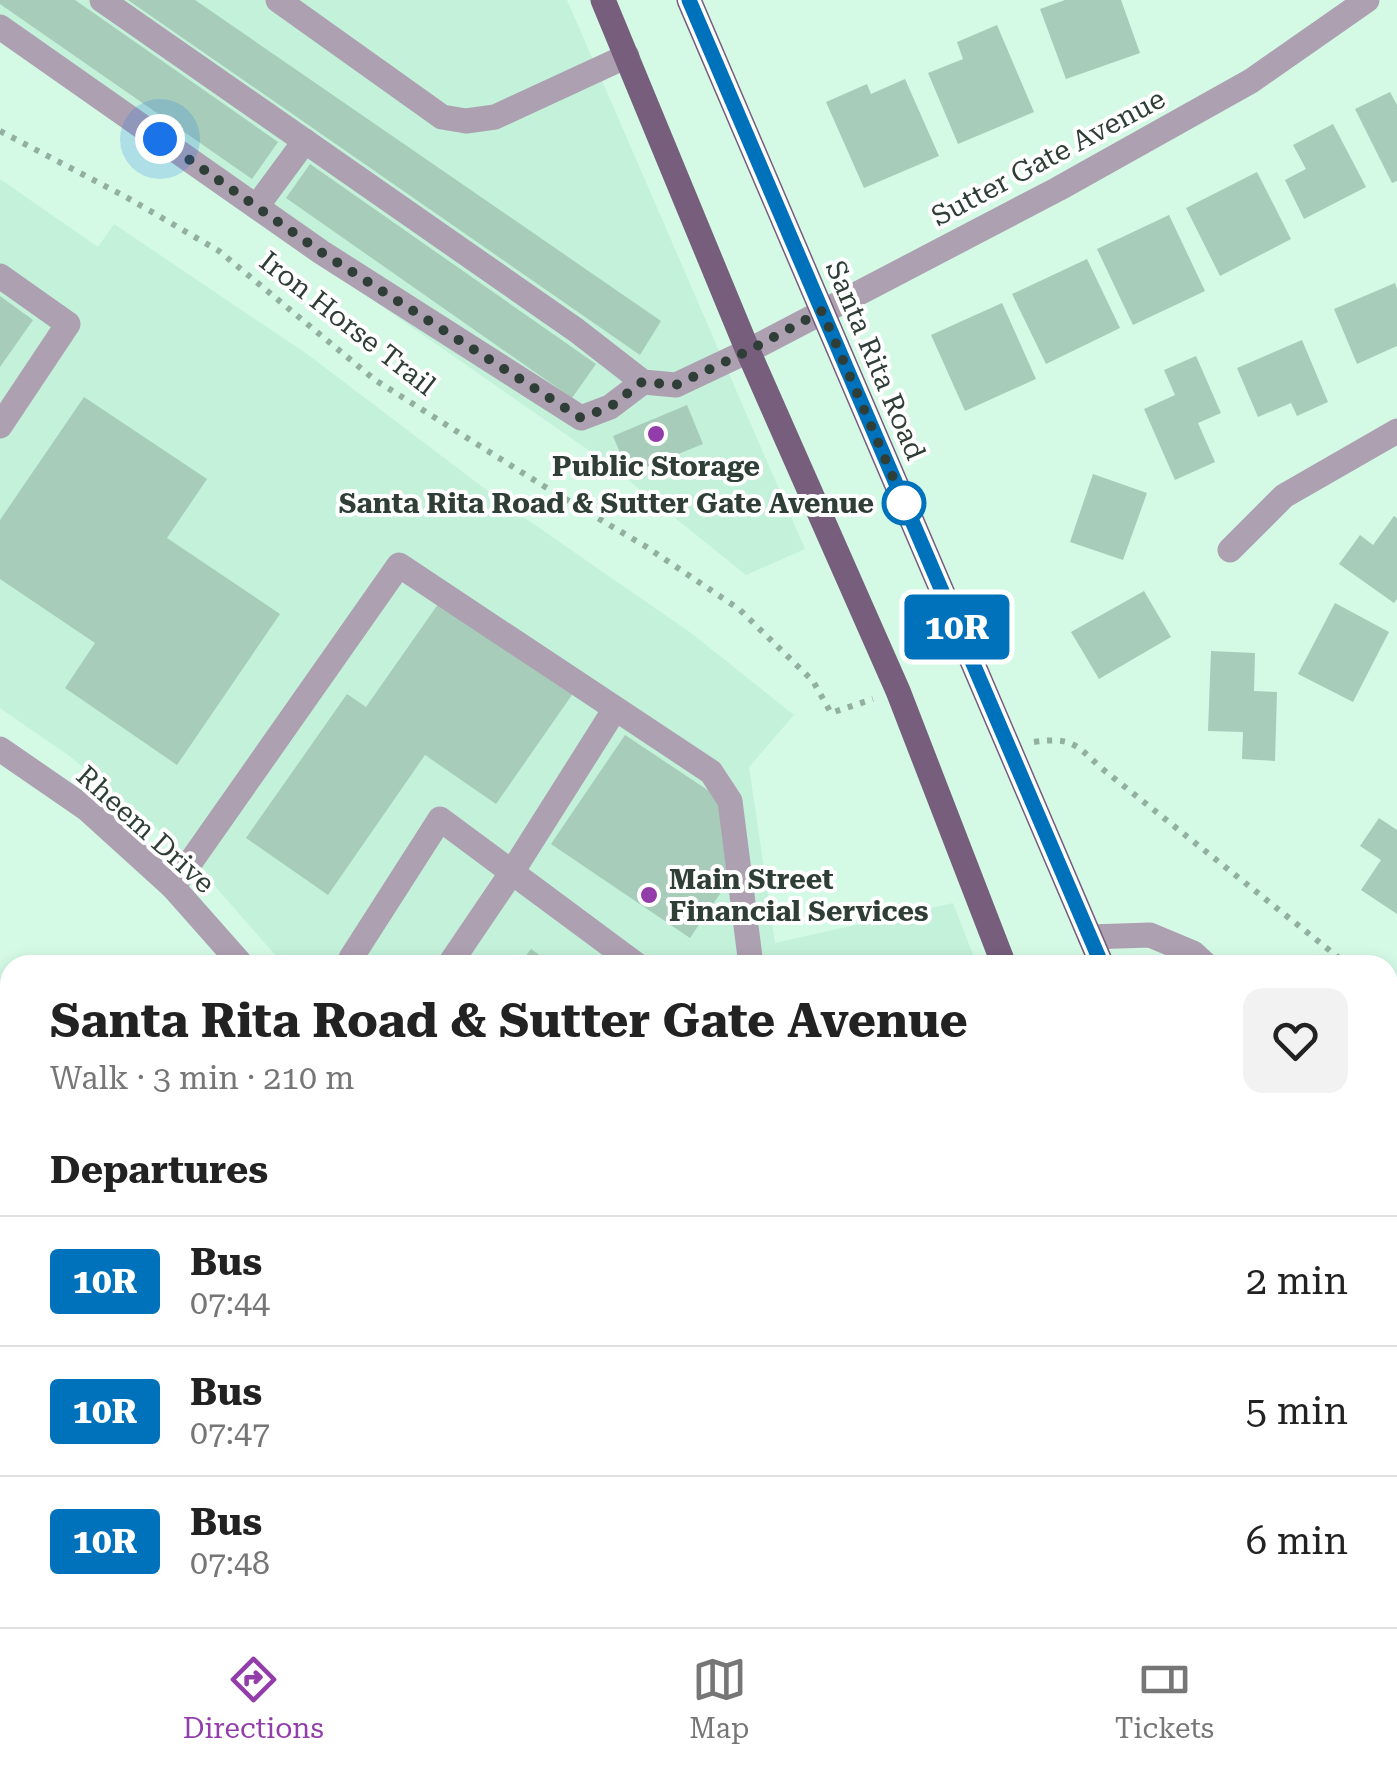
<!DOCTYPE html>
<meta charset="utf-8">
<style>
body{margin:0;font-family:"Roboto Serif",serif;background:#f2f2f2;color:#222;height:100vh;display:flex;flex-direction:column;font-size:38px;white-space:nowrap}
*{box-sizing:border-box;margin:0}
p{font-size:32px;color:#767676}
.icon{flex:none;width:55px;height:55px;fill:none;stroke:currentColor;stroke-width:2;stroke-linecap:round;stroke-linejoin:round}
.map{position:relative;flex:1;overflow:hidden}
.side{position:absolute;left:0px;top:955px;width:1398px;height:672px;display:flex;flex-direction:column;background:#fff;border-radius:30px 30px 0 0;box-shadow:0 5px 15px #0003}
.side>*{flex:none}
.badge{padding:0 20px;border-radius:8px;font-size:35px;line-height:65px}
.you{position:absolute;width:50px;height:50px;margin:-25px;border:8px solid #fff;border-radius:50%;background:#1a73e8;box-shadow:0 0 0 15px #1a73e833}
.map>.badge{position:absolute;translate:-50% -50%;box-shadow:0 0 0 5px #fff}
h2{padding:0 50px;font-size:38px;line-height:90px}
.round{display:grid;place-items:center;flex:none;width:105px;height:105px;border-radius:20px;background:#f2f2f2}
.headline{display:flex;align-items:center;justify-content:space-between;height:170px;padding:0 50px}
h1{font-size:48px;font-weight:700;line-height:75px}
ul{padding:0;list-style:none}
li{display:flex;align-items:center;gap:30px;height:130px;padding:0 50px;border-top:2px solid #e0e0e0}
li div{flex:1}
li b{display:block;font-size:38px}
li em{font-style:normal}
li .badge{min-width:110px;font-weight:700;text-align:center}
.menu{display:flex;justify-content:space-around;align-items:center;height:140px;border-top:2px solid #e0e0e0;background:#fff;font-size:28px;color:#767676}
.menu a{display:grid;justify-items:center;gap:5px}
.menu .current{color:#933daa}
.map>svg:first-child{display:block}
.built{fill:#c3f1d9}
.building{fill:#a7ccb9}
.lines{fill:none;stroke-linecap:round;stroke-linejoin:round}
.path{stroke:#92afa0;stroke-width:6;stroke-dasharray:5 8;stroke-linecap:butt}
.minor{stroke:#ada0b1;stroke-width:25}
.major{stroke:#765e7c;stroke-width:25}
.line-casing{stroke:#fff;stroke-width:22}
.line{stroke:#0072bc;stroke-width:15}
.walk{stroke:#2f3e37;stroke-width:10;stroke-dasharray:0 18}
.poi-dot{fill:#933daa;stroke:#fff;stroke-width:4}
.stop-dot{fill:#fff;stroke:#0072bc;stroke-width:5}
.labels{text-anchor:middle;stroke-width:8;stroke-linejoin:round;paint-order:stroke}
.street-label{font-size:28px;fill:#2f3e37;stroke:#fff}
.poi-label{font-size:28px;font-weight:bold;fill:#2f3e37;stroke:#fff}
.stop-label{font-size:28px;font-weight:bold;fill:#2f3e37;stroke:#fff;text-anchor:end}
</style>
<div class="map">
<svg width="1397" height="1627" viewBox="0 0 1397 1627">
<rect width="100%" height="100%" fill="#d4fae6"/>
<!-- built -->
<g class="built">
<path d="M0 0H567L805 549 746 575 607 463 0 41Z"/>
<path d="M0 179 98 247 114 224 307 354 509 507 691 633 794 715 749 767 775 943 953 903 977 965H284L199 868 140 813 68 755 0 708Z"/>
<path d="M545 1618H1154L1131 1627H546Z"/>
</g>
<!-- building -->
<g class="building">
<path d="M0 0H75L278 142 252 179 0 4Z"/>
<path d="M128 0H195L661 321 640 355Z"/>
<path d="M1065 0H1121L1140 53 1066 79 1040 9Z"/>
<path d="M997 25 1034 112 958 144 928 73 963 59 957 42Z"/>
<path d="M905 79 939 156 864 188 826 102 867 84 871 94Z"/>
<path d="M1390 92 1397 105V181L1392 183 1355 109Z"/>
<path d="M1333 124 1366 187 1304 219 1285 180 1306 169 1293 145Z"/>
<path d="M310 164 596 364 572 398 286 198Z"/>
<path d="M1257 172 1291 239 1220 276 1186 208Z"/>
<path d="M1169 215 1205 291 1133 325 1097 249Z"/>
<path d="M1087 259 1120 328 1046 364 1012 294Z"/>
<path d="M1395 283 1397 289V346L1357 364 1334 309Z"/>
<path d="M0 296 33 320 0 367Z"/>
<path d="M1002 303 1036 379 965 411 931 335Z"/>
<path d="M1302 340 1328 402 1297 416 1291 403 1258 417 1237 368Z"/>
<path d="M1196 356 1221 413 1198 423 1215 462 1175 480 1144 409 1175 395 1164 370Z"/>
<path d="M84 397 207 479 167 538 280 614 177 765 65 688 95 643 0 579V520Z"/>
<path d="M687 405 703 444 629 474 613 436Z"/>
<path d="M1093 474 1147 493 1123 560 1070 542Z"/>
<path d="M1394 516 1397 518V599L1394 603 1339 564 1360 535 1373 545Z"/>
<path d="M1144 591 1171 637 1099 679 1071 632Z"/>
<path d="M441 600 574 692 496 804 425 755 328 895 246 838 347 694 366 707Z"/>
<path d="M1335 603 1389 632 1353 702 1298 674Z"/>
<path d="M1211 651 1255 653 1254 691 1277 692 1275 761 1242 759 1243 732 1208 731Z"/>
<path d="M625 735 721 799 730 879 690 938 551 844Z"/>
<path d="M1379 818 1397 830V914L1361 890 1381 860 1360 846Z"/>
<path d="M531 949 554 965H519Z"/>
<path d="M1388 1030 1397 1037V1085L1388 1079Z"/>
<path d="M622 1618H714L718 1627H626Z"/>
<path d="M837 1618H962L939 1627H841Z"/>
<path d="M1009 1618H1048L1026 1627H1013Z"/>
</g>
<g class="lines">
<!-- path -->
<g class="path">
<path d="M0 131 126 197 219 251 375 380 542 485 645 546 739 609 813 681 831 713 873 699"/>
<path d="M1034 742C1070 737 1075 743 1100 767L1348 965"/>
<path d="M1388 990 1397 994"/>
</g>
<!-- minor -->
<g class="minor">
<path d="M102 0 576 330 643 382 676 385 748 351 1058 189 1251 81 1367 0"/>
<path d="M278 0 442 117 466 121 495 117 627 56"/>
<path d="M0 27 321 252 581 418 610 407 643 382"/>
<path d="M257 206 305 141"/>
<path d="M0 276 68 324 0 426"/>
<path d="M1230 550 1284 496 1397 431"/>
<path d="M0 749 87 809 173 887 242 965"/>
<path d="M173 887 399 565 711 772 730 801 751 965"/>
<path d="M1090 937 1150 935 1193 953 1206 965"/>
<path d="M355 965 351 958 440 819 637 965"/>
<path d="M449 965 512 872 615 709"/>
<path d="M0 1120 10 1129"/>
<path d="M1388 1126 1397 1144"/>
<path d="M507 1618 508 1627"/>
<path d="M774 1618 778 1627"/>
</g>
<!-- major -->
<g class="major">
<path d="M603 0 748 351 898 691 1004 965"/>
<path d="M689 0 1102 965"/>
<path d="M1388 1499 1397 1503"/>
<path d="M1388 1558 1397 1554"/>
<path d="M1259 1618 1263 1627"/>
<path d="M1368 1618 1373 1627"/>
<path d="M1221 1627 1242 1618"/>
</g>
</g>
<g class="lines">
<defs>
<path id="line" d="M689 0 1102 965"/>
</defs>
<!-- line casing -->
<use href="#line" class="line-casing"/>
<!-- line -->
<use href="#line" class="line"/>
<!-- walk -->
<path class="walk" d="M160 139 321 252 581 418 610 407 642 382 676 385 748 351 822 311 904 503"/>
</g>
<!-- markers -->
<g class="poi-dot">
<circle cx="656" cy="434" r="10"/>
<circle cx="649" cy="895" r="10"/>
</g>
<circle class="stop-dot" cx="904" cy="503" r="20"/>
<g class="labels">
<!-- street labels -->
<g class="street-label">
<text transform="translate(1048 157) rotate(-28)" y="10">Sutter Gate Avenue</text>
<text transform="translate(348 323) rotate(38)" y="10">Iron Horse Trail</text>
<text transform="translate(876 360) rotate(67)" y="10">Santa Rita Road</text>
<text transform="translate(146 829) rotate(42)" y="10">Rheem Drive</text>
</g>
<!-- poi labels -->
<g class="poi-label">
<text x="656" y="476">Public Storage</text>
<text x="669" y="889" text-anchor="start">Main Street<tspan x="669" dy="32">Financial Services</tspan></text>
</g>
<!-- stop labels -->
<g class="stop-label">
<text x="874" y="513">Santa Rita Road &amp; Sutter Gate Avenue</text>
</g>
</g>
</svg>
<div class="you" style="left:160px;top:139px"></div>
<b class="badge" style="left:957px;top:627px;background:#0072bc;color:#fff">10R</b>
<section class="side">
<div class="headline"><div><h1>Santa Rita Road &amp; Sutter Gate Avenue</h1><p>Walk · 3 min · 210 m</p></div><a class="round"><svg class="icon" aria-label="heart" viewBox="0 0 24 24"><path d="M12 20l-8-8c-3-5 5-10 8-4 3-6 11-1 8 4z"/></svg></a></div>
<h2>Departures</h2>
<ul>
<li><span class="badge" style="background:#0072bc;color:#fff">10R</span><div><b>Bus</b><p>07:44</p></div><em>2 min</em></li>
<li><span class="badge" style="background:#0072bc;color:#fff">10R</span><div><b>Bus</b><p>07:47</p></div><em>5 min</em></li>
<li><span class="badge" style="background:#0072bc;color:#fff">10R</span><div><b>Bus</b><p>07:48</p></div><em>6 min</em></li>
</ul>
</section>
</div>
<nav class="menu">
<a class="current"><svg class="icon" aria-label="directions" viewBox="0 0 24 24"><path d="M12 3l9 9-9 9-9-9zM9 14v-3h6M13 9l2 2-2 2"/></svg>Directions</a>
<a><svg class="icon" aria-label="map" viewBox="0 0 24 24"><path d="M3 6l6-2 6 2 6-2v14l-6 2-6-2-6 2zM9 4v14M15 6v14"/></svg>Map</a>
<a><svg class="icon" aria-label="tickets" viewBox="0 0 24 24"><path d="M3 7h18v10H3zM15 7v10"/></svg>Tickets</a>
</nav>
